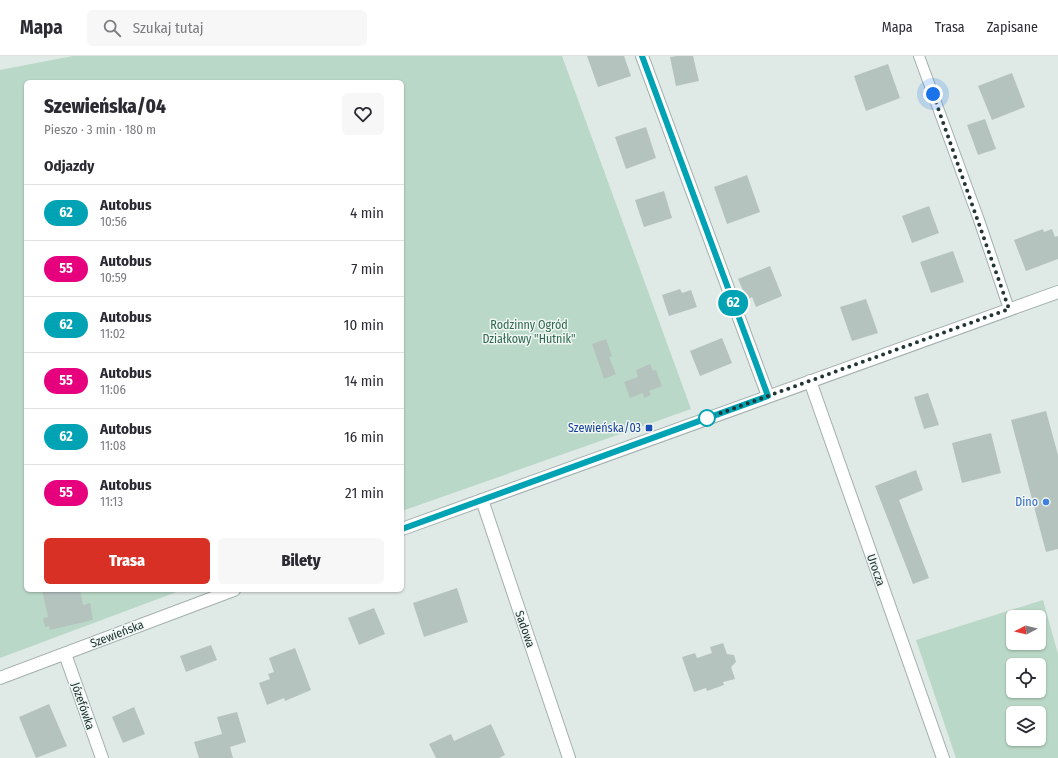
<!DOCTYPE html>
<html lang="pl">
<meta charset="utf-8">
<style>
body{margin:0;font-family:"Fira Sans Condensed",sans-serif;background:#f7f7f7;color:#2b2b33;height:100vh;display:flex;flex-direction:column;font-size:15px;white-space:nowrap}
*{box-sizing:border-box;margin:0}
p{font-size:13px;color:#7c7c81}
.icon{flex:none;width:22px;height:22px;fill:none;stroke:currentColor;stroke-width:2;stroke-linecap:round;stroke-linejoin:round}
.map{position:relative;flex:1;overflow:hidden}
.panel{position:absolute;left:24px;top:24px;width:380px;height:512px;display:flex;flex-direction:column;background:#fff;border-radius:6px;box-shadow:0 1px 3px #0004}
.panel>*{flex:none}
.badge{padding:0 8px;border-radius:13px;font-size:14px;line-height:26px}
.needle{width:26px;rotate:263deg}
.tools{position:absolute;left:1006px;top:554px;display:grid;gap:8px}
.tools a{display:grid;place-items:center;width:40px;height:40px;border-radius:6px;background:#fff;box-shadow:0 1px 3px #0004;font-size:20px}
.you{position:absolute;width:20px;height:20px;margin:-10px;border:3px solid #fff;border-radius:50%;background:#1a73e8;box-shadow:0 0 0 6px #1a73e833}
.map>.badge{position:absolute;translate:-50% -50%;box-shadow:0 0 0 2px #fff}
h2{padding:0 20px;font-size:15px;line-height:36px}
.round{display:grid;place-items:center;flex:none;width:42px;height:42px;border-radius:6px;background:#f7f7f7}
.overview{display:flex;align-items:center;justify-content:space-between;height:68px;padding:0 20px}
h1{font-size:19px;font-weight:800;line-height:30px}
.primary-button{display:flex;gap:8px;margin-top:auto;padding:8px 20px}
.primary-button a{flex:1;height:46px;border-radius:6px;background:#d93025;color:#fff;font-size:16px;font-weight:800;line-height:46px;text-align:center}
.primary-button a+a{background:#f7f7f7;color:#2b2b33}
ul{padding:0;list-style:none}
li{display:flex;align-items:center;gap:12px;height:56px;padding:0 20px;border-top:1px solid #e1e1e2}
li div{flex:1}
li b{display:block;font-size:15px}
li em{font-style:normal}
li .badge{min-width:44px;font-weight:700;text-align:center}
header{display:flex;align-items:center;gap:24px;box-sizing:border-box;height:56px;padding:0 20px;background:#fff;border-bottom:1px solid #e1e1e2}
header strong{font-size:19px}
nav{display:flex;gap:22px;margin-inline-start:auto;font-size:14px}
.search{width:280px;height:36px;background:#f7f7f7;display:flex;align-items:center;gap:10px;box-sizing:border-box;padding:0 14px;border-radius:6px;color:#7c7c81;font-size:15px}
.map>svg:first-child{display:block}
.green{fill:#bad8c7;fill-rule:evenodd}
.building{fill:#b5c3bf}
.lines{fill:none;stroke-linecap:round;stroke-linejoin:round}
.service-casing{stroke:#a3b0ad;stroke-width:12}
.minor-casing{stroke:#a3b0ad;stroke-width:14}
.tertiary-casing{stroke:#a3b0ad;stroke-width:14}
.service{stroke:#fff;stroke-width:10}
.minor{stroke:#fff;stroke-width:12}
.tertiary{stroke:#fff;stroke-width:12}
.line-casing{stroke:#fff;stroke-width:9}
.line{stroke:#00a3b4;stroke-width:6}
.walk{stroke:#223735;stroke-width:4;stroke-dasharray:0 7.2}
.stop-dot{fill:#fff;stroke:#00a3b4;stroke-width:2}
.transit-dot{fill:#1a4fb4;stroke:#eff6f3;stroke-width:1.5}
.shop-dot{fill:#3f7fe0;stroke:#eff6f3;stroke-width:1.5}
.labels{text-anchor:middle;stroke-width:3;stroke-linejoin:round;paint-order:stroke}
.park-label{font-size:12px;fill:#306950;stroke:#eff6f3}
.transit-label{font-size:12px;fill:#164399;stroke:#eff6f3;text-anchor:end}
.shop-label{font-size:12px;fill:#366cbe;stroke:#eff6f3;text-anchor:end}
.street-label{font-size:12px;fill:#223735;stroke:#eff6f3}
</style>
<header>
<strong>Mapa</strong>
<div class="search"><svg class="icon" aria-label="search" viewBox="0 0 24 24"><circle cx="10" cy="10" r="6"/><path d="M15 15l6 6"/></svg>Szukaj tutaj</div>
<nav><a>Mapa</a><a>Trasa</a><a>Zapisane</a></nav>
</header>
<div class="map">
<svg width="1058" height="702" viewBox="0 0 1058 702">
<rect width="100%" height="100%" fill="#dfe9e6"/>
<!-- green -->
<g class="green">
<path d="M73 0H562L691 353 402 455V26H26V534H182L0 602V14Z"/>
<path d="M1043 544 1058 598V702H956L916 584ZM1013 561H1039V587H1013ZM1013 609H1039V635H1013ZM1013 657H1039V683H1013Z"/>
</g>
<!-- building -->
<g class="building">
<path d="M587 0H624L631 20 598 31Z"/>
<path d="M677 0H693L699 25 676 30 670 1Z"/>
<path d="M888 8 900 42 866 55 854 20Z"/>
<path d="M1012 17 1025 51 992 64 978 30Z"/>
<path d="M985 63 996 93 978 99 967 69Z"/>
<path d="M646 71 656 102 626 113 615 81Z"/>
<path d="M747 119 760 156 727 168 714 131Z"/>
<path d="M664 135 672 162 644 171 635 144Z"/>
<path d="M929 150 939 177 912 187 902 160Z"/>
<path d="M1043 173 1044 176 1052 173 1055 181 1058 180V203L1026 215 1014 184Z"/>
<path d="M953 195 964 226 931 237 920 206Z"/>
<path d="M770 210 782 240 756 251 752 241 747 244 738 223Z"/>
<path d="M680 233 682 237 691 234 697 251 669 260 662 239Z"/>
<path d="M866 243 878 277 852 285 840 251Z"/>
<path d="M722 282 732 307 700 320 690 295Z"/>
<path d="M606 283 612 300 609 301 616 318 604 323 592 288Z"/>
<path d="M650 308 653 315 656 314 662 330 649 335 651 339 644 342 643 337 630 342 624 326 638 321 636 314Z"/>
<path d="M928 337 939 369 924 373 914 341Z"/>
<path d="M1046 355 1058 399V493L1046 496 1011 364Z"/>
<path d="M991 377 1001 417 962 427 952 387Z"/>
<path d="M916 414 923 434 899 444 929 522 913 528 875 430Z"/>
<path d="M457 532 468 566 424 581 413 547Z"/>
<path d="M42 534H80L83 549 90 547 93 564 50 574 49 570 45 571 43 562 48 561Z"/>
<path d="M374 552 385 578 359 589 348 562Z"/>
<path d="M723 587 727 598 734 599 736 606 731 611 735 623 723 626 724 629 707 635 706 632 694 636 682 601 695 597 697 602 712 597 710 591Z"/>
<path d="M211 589 217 604 186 616 180 600Z"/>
<path d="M295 592 311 634 285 645 284 642 267 649 259 627 270 623 268 618 274 616 269 602Z"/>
<path d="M49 648 67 690 36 702 19 661Z"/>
<path d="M134 651 145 678 123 687 112 661Z"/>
<path d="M237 656 246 686 230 691 233 702H199L194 686 222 678 217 661Z"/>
<path d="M491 668 505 699 499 702H436L429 688 451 678 454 685Z"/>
</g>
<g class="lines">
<defs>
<path id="service" d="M919 0 979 164 1009 253"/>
<g id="minor">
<path d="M642 0 768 340"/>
<path d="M810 325 943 702"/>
<path d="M482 444 569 702"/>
<path d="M65 598 102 702"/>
</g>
<g id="tertiary">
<path d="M402 473 1058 236"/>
<path d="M0 622 234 534"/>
</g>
</defs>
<!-- service casing -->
<use href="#service" class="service-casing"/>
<!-- minor casing -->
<use href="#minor" class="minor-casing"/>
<!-- tertiary casing -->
<use href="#tertiary" class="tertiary-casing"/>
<!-- service -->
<use href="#service" class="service"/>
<!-- minor -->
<use href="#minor" class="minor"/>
<!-- tertiary -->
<use href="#tertiary" class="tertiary"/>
</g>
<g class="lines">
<defs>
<path id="line" d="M402 473 768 340 642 0"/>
</defs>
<!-- line casing -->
<use href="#line" class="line-casing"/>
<!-- line -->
<use href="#line" class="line"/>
<!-- walk -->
<path class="walk" d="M707 362 1009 253 933 38"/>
</g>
<!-- markers -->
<circle class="stop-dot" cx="707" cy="362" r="8"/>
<rect class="transit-dot" x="645" y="368" width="8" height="8" rx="2"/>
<circle class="shop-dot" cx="1046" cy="446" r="4"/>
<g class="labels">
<!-- park labels -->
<g class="park-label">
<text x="529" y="273">Rodzinny Ogród<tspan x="529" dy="14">Działkowy "Hutnik"</tspan></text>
</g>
<!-- transit labels -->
<g class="transit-label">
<text x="641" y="376">Szewieńska/03</text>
</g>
<!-- shop labels -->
<g class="shop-label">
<text x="1038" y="450">Dino</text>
</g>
<!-- street labels -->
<g class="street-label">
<text transform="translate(876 514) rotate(71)" y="4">Urocza</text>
<text transform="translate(525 573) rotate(71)" y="4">Sadowa</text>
<text transform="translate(117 578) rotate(-21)" y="4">Szewieńska</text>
<text transform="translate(83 650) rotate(71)" y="4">Józefówka</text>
</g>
</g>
</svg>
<div class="tools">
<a><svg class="needle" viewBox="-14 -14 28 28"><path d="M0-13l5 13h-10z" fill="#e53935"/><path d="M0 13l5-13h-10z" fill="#7c7c81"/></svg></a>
<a><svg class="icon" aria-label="locate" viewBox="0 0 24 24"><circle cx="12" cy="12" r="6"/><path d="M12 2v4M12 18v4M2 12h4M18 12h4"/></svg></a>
<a><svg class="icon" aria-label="layers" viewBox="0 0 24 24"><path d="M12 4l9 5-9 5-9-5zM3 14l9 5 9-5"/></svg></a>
</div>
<div class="you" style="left:933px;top:38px"></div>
<b class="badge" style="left:733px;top:247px;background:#00a3b4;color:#fff">62</b>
<section class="panel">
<div class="overview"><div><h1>Szewieńska/04</h1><p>Pieszo · 3 min · 180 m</p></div><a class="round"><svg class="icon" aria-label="heart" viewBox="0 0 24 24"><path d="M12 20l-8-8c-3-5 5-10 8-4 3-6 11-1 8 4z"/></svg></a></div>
<h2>Odjazdy</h2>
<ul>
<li><span class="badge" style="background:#00a3b4;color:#fff">62</span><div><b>Autobus</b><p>10:56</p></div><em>4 min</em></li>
<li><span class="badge" style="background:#e6007e;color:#fff">55</span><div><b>Autobus</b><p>10:59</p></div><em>7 min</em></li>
<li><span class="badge" style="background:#00a3b4;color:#fff">62</span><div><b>Autobus</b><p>11:02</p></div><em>10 min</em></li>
<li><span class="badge" style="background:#e6007e;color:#fff">55</span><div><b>Autobus</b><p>11:06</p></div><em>14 min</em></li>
<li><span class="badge" style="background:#00a3b4;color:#fff">62</span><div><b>Autobus</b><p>11:08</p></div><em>16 min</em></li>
<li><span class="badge" style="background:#e6007e;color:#fff">55</span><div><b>Autobus</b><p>11:13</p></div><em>21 min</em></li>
</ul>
<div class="primary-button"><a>Trasa</a><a>Bilety</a></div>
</section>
</div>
